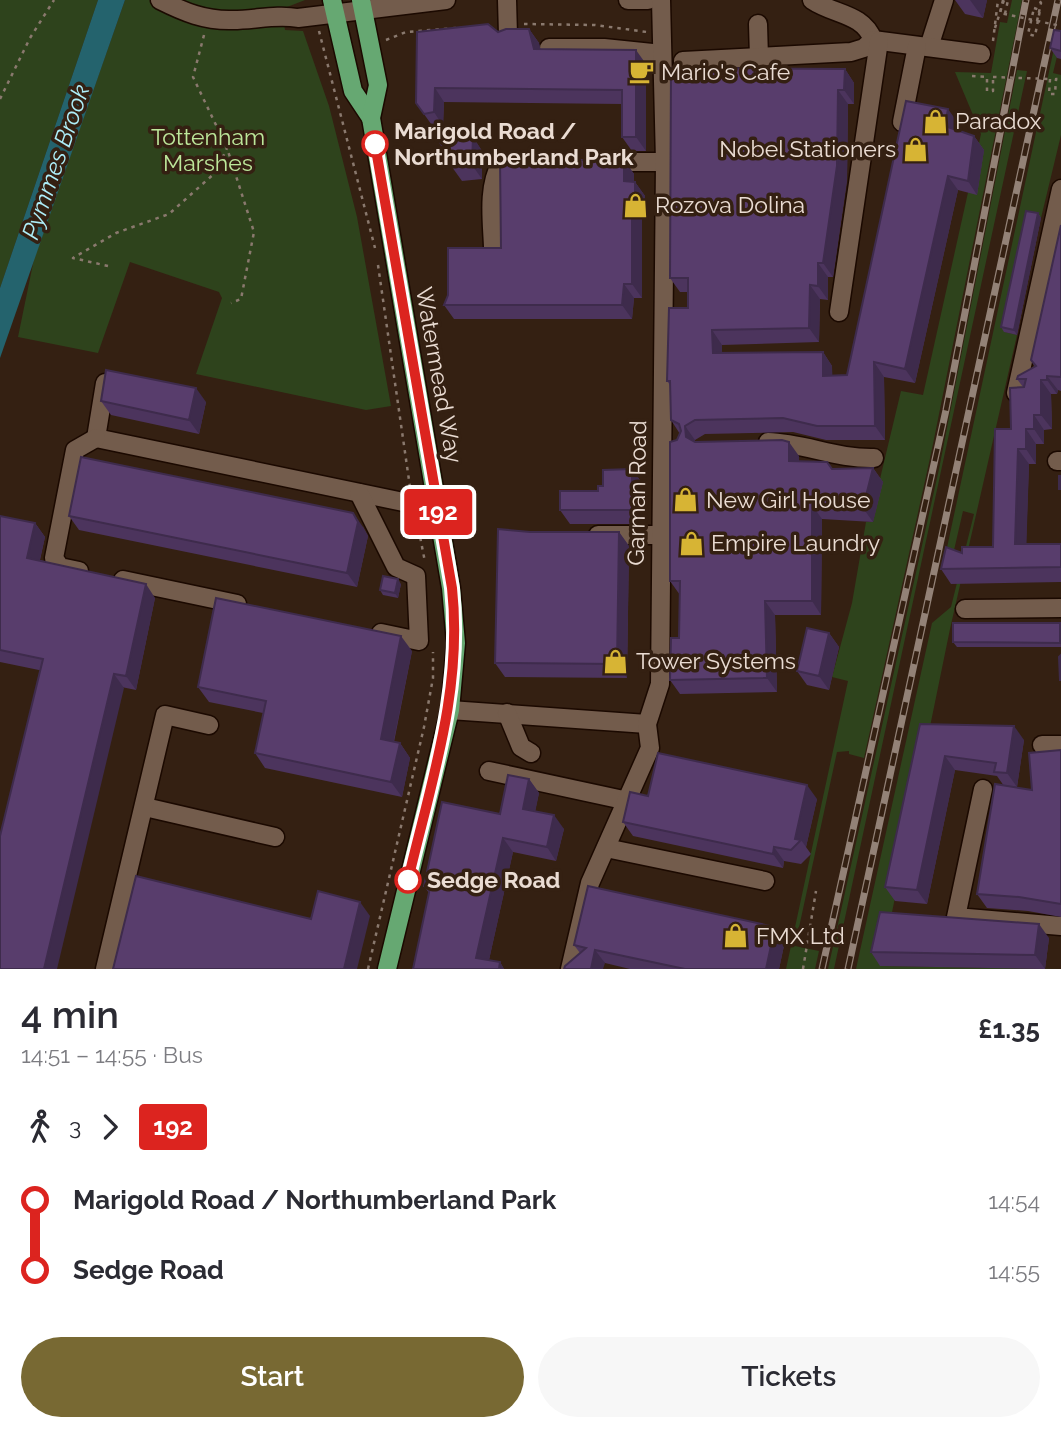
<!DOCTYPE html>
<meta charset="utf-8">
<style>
body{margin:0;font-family:Raleway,sans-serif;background:#f7f7f7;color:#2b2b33;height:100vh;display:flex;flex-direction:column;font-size:26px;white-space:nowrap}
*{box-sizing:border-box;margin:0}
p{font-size:23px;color:#7c7c81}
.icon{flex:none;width:38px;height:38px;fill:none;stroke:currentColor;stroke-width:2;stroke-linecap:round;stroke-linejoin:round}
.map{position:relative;height:969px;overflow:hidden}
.sheet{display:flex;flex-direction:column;background:#fff;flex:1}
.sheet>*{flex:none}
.badge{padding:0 14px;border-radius:5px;font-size:24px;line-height:46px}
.map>.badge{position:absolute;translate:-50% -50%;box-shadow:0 0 0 4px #fff}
.legs{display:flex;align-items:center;gap:10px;height:77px;padding:0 21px;font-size:23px}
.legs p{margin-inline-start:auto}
.overview{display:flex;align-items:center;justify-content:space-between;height:119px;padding:0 21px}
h1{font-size:38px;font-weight:600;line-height:52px}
.primary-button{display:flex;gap:14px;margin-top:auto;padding:14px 21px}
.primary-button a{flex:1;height:80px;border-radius:42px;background:#786933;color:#fff;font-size:28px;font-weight:600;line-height:80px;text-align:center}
.primary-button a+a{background:#f7f7f7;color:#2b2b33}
ul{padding:0 21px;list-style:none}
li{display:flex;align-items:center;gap:24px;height:70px;font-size:26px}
li i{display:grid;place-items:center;width:10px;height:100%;margin:0 9px;background:currentColor}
li i::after{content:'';width:18px;height:18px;margin:-9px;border:5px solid;border-radius:50%;background:#fff}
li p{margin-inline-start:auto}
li:first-child i{background:linear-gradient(#0000 50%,currentColor 0)}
li:last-child i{background:linear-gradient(currentColor 50%,#0000 0)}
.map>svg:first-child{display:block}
.green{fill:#2e431c}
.water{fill:#24636d}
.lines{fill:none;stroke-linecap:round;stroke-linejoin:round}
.minor-casing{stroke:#1b0900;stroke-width:21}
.major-casing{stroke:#1b0900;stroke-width:21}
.path{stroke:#8a796e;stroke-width:2.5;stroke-dasharray:3.5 5;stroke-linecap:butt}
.minor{stroke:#735c4c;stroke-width:18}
.major{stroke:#66a872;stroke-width:18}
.rail-casing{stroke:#938277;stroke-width:7}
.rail{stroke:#342012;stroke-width:4.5;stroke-dasharray:13;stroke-linecap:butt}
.path-bridge{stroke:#8a796e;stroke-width:2.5;stroke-dasharray:3.5 5;stroke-linecap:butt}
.wall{fill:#4c345d}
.shaded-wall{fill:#3e2b4c}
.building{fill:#583d6c;stroke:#3e2b4c;stroke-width:2}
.line-1-casing{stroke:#fff;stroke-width:16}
.line-1{stroke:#dc241f;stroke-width:10}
.stop-1-dot{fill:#fff;stroke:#dc241f;stroke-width:3.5}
.labels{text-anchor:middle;stroke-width:7;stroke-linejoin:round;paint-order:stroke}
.poi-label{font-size:23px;fill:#eadcd3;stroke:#342012;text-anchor:start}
.stop-label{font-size:23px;font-weight:bold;fill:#eadcd3;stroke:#342012;text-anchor:start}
.park-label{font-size:23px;fill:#bce79a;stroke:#342012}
.street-label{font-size:23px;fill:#eadcd3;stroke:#342012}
.water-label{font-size:24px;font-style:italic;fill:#adeef9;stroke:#342012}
</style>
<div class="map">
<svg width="1061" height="969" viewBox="0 0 1061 969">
<rect width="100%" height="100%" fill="#342012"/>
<!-- green -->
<g class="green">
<path d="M0 0H98L0 288Z"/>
<path d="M125 0H305L282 9 285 30 303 31 329 106 357 217 391 406 366 410 196 374 222 298 219 292 130 262 98 353 18 337 34 259Z"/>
<path d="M1012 0H1022L932 449 864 758 849 754V751L837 752 795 946 819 951 815 969H786L848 681 832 677 852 603 866 522H873L882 483H879L901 391 923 395 981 134 955 72 991 73 1000 22 1007 23Z"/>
<path d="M1056 39 1061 40 1053 73 1061 75V135L1041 218 1029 216 1005 332 1017 335 950 629 881 966 1061 969H856L932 623 951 607 974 514 963 511 952 559 945 557Z"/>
<path d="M1017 70 1027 71 834 969H828L939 469Z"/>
</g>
<!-- water -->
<path class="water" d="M98 0H125L0 358V288Z"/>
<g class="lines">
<defs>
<g id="minor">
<path d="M160 0C184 12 205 21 233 20 255 20 276 14 298 18L446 0"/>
<path d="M507 0 508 35"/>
<path d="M628 0H648"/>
<path d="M812 0C834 15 863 13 873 40"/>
<path d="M758 24 759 58"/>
<path d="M929 47 944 0"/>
<path d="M549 48H604L662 54"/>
<path d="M683 61 851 52 864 48 873 40 981 54"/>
<path d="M902 122 917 46"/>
<path d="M602 162H665"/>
<path d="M493 247C492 220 487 188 501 163L522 162"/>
<path d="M839 312 879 41"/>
<path d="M105 383 96 438 413 504 436 502"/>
<path d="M1016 393 1061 189"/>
<path d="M768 442C804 443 837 459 874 458"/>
<path d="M1057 461H1061"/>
<path d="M359 493 396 567 416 576 419 641 381 633"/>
<path d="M598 535H661"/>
<path d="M79 571 60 567 54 558 75 450 96 438"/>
<path d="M123 580 237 604"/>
<path d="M965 609 1061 608"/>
<path d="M450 710 647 724"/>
<path d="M507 713 521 747 531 753"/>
<path d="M1042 745H1061"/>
<path d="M489 771 628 801"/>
<path d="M983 789 956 917 1061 926"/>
<path d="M145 807 275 837"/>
<path d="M606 848 765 881"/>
<path d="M105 969 165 715 209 725"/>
<path d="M570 969 590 883 650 748 647 724 660 684 665 162 661 0"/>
</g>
<g id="major">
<path d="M332 0 353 91 371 118"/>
<path d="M361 0 378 85 371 118 451 588 456 643 450 710 387 969"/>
</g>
</defs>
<!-- minor casing -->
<use href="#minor" class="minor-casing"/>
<!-- major casing -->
<use href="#major" class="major-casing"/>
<!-- path -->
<g class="path">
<path d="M1034 8 1040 10 1035 36 1028 34Z"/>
<path d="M1005 14 1008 0"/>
<path d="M524 24 595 25 647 32"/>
<path d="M995 28 1004 0"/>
<path d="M319 31 375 248"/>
<path d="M204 35 193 77 227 148 254 232 241 299 231 303"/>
<path d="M386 40 406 32 493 25"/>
<path d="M993 41 998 0"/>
<path d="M972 76 987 77V91H993V77"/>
<path d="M1050 79 1049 94H1055L1056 79H1061"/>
<path d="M0 99 30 38 54 0"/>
<path d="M378 265 410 487"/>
<path d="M108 266 73 258 116 233 169 214 216 172 227 148"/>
<path d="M417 521 425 562"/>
<path d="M368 969 424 727 433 678V652"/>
<path d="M803 969 816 891"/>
</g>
<!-- minor -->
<use href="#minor" class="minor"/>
<!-- major -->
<use href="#major" class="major"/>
<defs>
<g id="rail">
<path d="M822 969 946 410 1026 0"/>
<path d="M848 969 1058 0"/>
</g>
</defs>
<!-- rail casing -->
<use href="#rail" class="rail-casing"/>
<!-- rail -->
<use href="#rail" class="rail"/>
<!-- path-bridge -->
<g class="path-bridge">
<path d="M1003 0 1000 13 1061 26"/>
<path d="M1037 21 1041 3 1039 0"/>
<path d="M993 77 1050 79"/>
</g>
</g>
<!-- wall -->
<g class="wall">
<path d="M955 0H987L983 18 965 14Z"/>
<path d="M529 29 539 43 540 49 646 64V151H632L622 137V104L444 102 443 126 434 128 416 103 498 32Z"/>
<path d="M1061 31V59L1057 58 1050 48Z"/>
<path d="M845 69 854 83V104H848L847 180 833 277H828V300L820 299 819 342 722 345V353L823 352 832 366V375H847L958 123 956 130 974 136 984 150 977 195 958 190 915 383 884 377 885 440H826L793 432 705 434 695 440V442L799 456V461L832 469 873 468 883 482 873 522 822 519 821 615H775L777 692 680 694 670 680 679 638 680 595 670 581 677 440 680 434 671 420 670 385 667 381 688 308V292H680L670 278Z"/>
<path d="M473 137 482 151V179L462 181 452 167Z"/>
<path d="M624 160 634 174V182H635L645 196V217L642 216V298H634L632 319H454L444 305 501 248Z"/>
<path d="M1038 213 1041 218 1017 335 1004 332 1001 327Z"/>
<path d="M1061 225V391L1058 390 1057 394H1051L1052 429 1044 430V444H1036V464H1029L1026 544H1061V582L951 584 941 569 962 553 993 547 1011 429 1023 387 1017 379 1035 367 1031 360Z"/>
<path d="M101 401 206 402 199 434 111 415Z"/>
<path d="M632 469 642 483V524H570L560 510 598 491 603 486Z"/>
<path d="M0 516 35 523 45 537 40 560 155 598 136 690 0 662Z"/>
<path d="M69 516 363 527 368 536 357 587 79 530Z"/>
<path d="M530 532H619L629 546 627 678 505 677 495 663Z"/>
<path d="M401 584 398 598 383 595 380 590Z"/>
<path d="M1060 623 1061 647H957L953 642Z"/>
<path d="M829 633 839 647 829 690 807 685 797 671Z"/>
<path d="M412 651 394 742 400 743 410 758 402 797 265 768 255 753 263 713 209 702 198 687Z"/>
<path d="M920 724 1024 740 1017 787 1005 786 1032 790 1061 750V917L1028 911 987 908 977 894 1004 786 997 776 955 770 927 904 895 901 885 887Z"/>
<path d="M529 779 539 793 535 811 564 829 556 861 513 852 489 960 500 962 504 969H413L429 893 424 886 500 814Z"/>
<path d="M648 796 817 799 806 847 811 854 801 864 784 861 783 868 633 836 623 822Z"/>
<path d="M775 927 785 941 779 969H630L605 963 580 953 574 945Z"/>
<path d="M1049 938 1045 969 880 966 871 952Z"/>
</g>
<!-- shaded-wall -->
<g class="shaded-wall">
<path d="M970 0H987L983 18Z"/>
<path d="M529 29 539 43 544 63 534 49Z"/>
<path d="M636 50 646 64V151L636 137Z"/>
<path d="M845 69 854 83V104L844 90Z"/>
<path d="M435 88 444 102 443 126 434 112Z"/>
<path d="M838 90 848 104 847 180 833 277 823 263Z"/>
<path d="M948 109 958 123 954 140 945 126Z"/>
<path d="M974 136 984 150 977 195 968 181Z"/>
<path d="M473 137 482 151V179L472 165Z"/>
<path d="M624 160 634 174V195L624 181Z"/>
<path d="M948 176 958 190 915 383 905 369Z"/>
<path d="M635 182 645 196V217L635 203Z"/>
<path d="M632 202 642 216V298L632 284Z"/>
<path d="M1038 213 1041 218 1017 335 1014 330Z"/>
<path d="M818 263 828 277V300L818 286Z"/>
<path d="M624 284 634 298 632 319 622 305Z"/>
<path d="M810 285 820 299 819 342 809 328Z"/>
<path d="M712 330 722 345V367L713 353Z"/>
<path d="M823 352 832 366 833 390 823 376Z"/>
<path d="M874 362 884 377 885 440 875 426Z"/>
<path d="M1047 376 1058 390 1057 394 1047 380Z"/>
<path d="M1041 380 1051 394 1052 429 1041 415Z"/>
<path d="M196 388 206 402 199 434 189 420Z"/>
<path d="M1034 415 1044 430V444L1034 429Z"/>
<path d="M685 426 695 440 696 451 686 437Z"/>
<path d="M1026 429 1036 444V464L1026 449Z"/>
<path d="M789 442 799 456V475L789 461Z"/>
<path d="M1018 449 1029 464 1026 558 1015 544Z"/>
<path d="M873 468 883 482 873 522 863 508Z"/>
<path d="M632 469 642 483V524L632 510Z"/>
<path d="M812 505 822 519 821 615 812 601Z"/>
<path d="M353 513 363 527 368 536 357 587 347 573Z"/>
<path d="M35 523 45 537 37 572 27 558Z"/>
<path d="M619 532 629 546 627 678 617 664Z"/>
<path d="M398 579 401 584 398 598 395 593Z"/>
<path d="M146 584 155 598 136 690 126 676Z"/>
<path d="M765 601 775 615 777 692 767 678Z"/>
<path d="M829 633 839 647 829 690 819 676Z"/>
<path d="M401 636 412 651 391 754 381 739Z"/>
<path d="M114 674 124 688 57 969H44Z"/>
<path d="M1014 726 1024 740 1017 787 1007 773Z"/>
<path d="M400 743 410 758 402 797 391 782Z"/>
<path d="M945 756 955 770 927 904 917 890Z"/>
<path d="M529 779 539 793 533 823 523 809Z"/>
<path d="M807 785 817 799 806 847 801 840 795 839Z"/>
<path d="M554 815 564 829 556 861 547 847Z"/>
<path d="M503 838 513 852 487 969 476 958Z"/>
<path d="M774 847 784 861 783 868 773 854Z"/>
<path d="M360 902 370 916 357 969H344Z"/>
<path d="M1039 924 1049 938 1045 969 1035 955Z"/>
<path d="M775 927 785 941 779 969H766Z"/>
<path d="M595 950 605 963 603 969H591Z"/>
<path d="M500 962 504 969H499Z"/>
</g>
<!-- building -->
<g class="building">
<path d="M488 24 498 32 506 29H529L534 49 636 50V137H622V90L435 88 434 112 424 114 416 103 417 32Z"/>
<path d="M1054 30 1061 31V51L1050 48Z"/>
<path d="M671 68 845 69 844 90H838L837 166 823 263H818V286L810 285 809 328 712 330 713 353 823 352V376L847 375 906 101 948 109 945 126 974 136 968 181 948 176 905 369 874 362 875 426H817L783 418 695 420 685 426 686 437 695 442 782 440 789 442V461L827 462 832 469 873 468 863 508 812 505V601H765L767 678 670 680 671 638H679L680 581H670V442L677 440 681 431 679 424 671 420 670 381H667L669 308H688V278H670Z"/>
<path d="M473 137 472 165 452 167 438 138Z"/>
<path d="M500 160H624V181L635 182V203L632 202V284H624L622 305H444L448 295V248H501Z"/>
<path d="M1026 211 1038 213 1014 330 1001 327Z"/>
<path d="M1061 225V377L1047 376V380H1041V415H1034V429H1026V449H1018L1015 544H1061V567L941 569 946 547 962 553V547H993L995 429H1011L1010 388 1024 387 1026 379H1017L1018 376 1036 366 1031 360Z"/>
<path d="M106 370 196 388 189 420 101 401Z"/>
<path d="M81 457 353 513 358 522 347 573 69 516Z"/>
<path d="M632 469V510H560V491H598V486H603V470Z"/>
<rect x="1059" y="476" width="2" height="13"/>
<path d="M0 516 35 523 27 558 146 584 126 676 114 674 44 969H0V836L43 659 0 650Z"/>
<path d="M498 529 530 532H619L617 664 495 663Z"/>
<path d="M383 576 398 579 395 593 380 590Z"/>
<path d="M216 598 401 636 381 739 400 743 391 782 255 753 266 701 198 687Z"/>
<path d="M953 623H1060V643L953 642Z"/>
<path d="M807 628 829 633 819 676 797 671Z"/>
<path d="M1061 655V680H1060L1059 657Z"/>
<path d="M920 724 1014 726 1007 773 994 772 996 763 945 756 917 890 885 887Z"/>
<path d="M1061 750V904L1019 897 977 894 995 784 1032 790 1029 753Z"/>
<path d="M658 753 807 785 795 839 801 840 791 850 774 847 773 854 623 822 630 792 648 796Z"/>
<path d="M508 775 529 779 523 809 554 815 547 847 503 838 476 958 500 962 499 969H413L430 888 424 886 442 802 500 814Z"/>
<path d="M136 876 311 919 318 891 360 902 344 969H113Z"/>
<path d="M588 886 775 927 766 969H685L595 950 591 969H564L565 966 586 948 574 945Z"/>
<path d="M880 912 1039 924 1035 955 871 952Z"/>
</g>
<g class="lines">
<defs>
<path id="line-1" d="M375 144 452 588C463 690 431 782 408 880"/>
</defs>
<!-- line-1 casing -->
<use href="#line-1" class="line-1-casing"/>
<!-- line-1 -->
<use href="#line-1" class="line-1"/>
</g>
<!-- icons -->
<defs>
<symbol id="cafe-bare" viewBox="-9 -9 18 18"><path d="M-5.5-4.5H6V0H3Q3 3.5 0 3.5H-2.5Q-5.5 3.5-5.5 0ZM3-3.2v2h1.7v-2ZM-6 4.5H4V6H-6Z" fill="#d7b434" stroke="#342012" stroke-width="2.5" paint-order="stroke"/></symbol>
<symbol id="shop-bare" viewBox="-9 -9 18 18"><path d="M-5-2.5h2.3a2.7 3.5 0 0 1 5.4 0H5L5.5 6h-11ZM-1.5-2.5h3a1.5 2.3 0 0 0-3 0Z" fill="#d7b434" stroke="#342012" stroke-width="2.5" paint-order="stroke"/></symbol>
</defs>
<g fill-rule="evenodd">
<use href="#cafe-bare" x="624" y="54" width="35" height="35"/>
<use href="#shop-bare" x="918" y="104" width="35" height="35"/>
<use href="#shop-bare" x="898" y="132" width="35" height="35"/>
<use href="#shop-bare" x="618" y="188" width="35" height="35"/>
<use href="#shop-bare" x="668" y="482" width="35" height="35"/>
<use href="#shop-bare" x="674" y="526" width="35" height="35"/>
<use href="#shop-bare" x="598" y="644" width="35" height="35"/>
<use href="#shop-bare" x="718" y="918" width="35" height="35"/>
</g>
<!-- markers -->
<g class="stop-1-dot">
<circle cx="375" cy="144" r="12"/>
<circle cx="408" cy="880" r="12"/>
</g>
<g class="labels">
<!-- poi labels -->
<g class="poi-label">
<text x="661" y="80">Mario's Cafe</text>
<text x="955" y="129">Paradox</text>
<text x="896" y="157" text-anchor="end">Nobel Stationers</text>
<text x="655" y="213">Rozova Dolina</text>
<text x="706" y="508">New Girl House</text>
<text x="711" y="551">Empire Laundry</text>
<text x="636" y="669">Tower Systems</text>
<text x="756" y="944">FMX Ltd</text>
</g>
<!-- stop labels -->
<g class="stop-label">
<text x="394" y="139">Marigold Road /<tspan x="394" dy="26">Northumberland Park</tspan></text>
<text x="427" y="888">Sedge Road</text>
</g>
<!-- park labels -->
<g class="park-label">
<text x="208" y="145">Tottenham<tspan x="208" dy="26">Marshes</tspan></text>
</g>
<!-- street labels -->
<g class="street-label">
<text transform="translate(439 375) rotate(80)" y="8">Watermead Way</text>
<text transform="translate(637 493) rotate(-89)" y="8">Garman Road</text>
</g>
<!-- water labels -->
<g class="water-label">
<text transform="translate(56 162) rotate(-71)" y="8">Pymmes Brook</text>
</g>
</g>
</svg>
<b class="badge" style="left:438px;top:512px;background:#dc241f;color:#fff">192</b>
</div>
<section class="sheet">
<div class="overview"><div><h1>4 min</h1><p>14:51 – 14:55 · Bus</p></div><b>£1.35</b></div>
<div class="legs"><svg class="icon" aria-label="walk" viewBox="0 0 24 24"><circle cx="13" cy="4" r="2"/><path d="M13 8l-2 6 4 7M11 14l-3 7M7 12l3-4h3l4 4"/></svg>3<svg class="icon" aria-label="forward" viewBox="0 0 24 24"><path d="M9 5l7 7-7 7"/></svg><b class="badge" style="background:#dc241f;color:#fff">192</b></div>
<ul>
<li><i style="color:#dc241f"></i><b>Marigold Road / Northumberland Park</b><p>14:54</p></li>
<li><i style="color:#dc241f"></i><b>Sedge Road</b><p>14:55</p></li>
</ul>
<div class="primary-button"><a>Start</a><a>Tickets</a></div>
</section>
